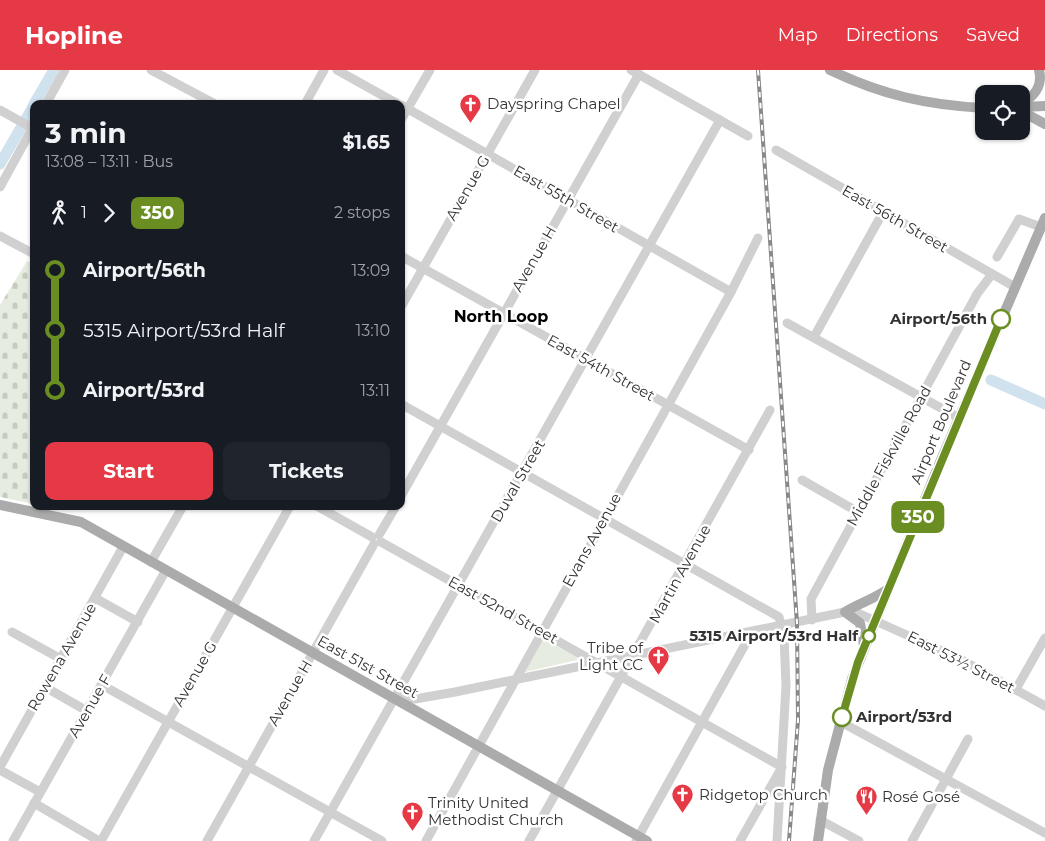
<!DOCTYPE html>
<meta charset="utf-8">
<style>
body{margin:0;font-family:Montserrat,sans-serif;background:#20242c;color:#f1f3f6;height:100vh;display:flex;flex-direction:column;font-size:19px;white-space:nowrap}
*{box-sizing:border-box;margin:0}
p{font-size:16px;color:#9ea1a6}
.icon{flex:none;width:28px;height:28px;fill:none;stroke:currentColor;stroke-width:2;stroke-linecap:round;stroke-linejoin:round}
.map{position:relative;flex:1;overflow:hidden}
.side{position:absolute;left:30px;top:30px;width:375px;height:410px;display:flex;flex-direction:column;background:#171b24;border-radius:10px;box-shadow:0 1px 4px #0004}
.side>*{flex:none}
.badge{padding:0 10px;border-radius:8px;font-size:18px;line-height:32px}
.fabs{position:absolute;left:975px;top:15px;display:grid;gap:10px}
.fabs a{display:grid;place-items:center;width:55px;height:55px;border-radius:10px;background:#171b24;box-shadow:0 1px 4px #0004;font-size:25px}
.map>.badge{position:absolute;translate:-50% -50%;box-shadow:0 0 0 2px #fff}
.legs{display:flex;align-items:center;gap:8px;height:55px;padding:0 15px;font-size:16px}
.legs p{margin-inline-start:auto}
.head{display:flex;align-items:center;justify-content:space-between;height:85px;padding:0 15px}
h1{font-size:28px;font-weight:700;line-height:38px}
.primary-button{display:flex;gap:10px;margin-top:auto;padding:10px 15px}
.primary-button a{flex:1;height:58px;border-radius:10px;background:#e63946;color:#fff;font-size:20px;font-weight:700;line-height:58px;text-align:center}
.primary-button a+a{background:#20242c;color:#f1f3f6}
ul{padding:0 15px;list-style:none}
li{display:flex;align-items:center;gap:18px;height:60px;font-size:19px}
li i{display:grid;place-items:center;width:8px;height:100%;margin:0 6px;background:currentColor}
li i::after{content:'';width:12px;height:12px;margin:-6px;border:4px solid;border-radius:50%;background:#171b24}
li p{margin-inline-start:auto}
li:first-child i{background:linear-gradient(#0000 50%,currentColor 0)}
li:last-child i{background:linear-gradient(currentColor 50%,#0000 0)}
header{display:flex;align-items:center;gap:30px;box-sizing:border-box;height:70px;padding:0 25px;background:#e63946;color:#fff}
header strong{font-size:24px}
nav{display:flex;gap:28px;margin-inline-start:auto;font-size:18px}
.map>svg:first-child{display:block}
.cemetery{fill:url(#cemetery-stones)}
.park{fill:#e6ecdf}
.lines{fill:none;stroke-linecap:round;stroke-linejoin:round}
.river{stroke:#cfe2ee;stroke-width:11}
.minor{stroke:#d0d0d0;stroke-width:9}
.major{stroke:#ababab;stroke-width:10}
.rail-casing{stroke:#888;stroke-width:4}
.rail{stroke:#fff;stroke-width:2;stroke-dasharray:5.5;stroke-linecap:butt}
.line-1-casing{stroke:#fff;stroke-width:11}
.line-1{stroke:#6b8e23;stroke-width:8}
.stop-1-dot{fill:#fff;stroke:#6b8e23;stroke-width:2.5}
.labels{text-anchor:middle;stroke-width:5;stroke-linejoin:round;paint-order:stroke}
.poi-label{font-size:15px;fill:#333;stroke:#fff;text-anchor:start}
.street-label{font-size:15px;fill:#333;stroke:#fff}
.stop-label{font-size:15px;font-weight:bold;fill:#333;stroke:#fff;text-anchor:end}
.neighbourhood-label{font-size:16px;font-weight:bold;fill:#000;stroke:#fff}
</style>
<header>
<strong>Hopline</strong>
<nav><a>Map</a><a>Directions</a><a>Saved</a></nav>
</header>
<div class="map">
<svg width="1045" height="771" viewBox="0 0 1045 771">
<defs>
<pattern id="cemetery-stones" width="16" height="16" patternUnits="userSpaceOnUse" patternTransform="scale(1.25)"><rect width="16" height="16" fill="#e6ecdf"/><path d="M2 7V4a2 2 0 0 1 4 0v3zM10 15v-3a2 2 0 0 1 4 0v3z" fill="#c6cbc0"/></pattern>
</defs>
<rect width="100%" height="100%" fill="#fff"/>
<!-- cemetery -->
<path class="cemetery" d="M27 191 34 195V434L0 427V235Z"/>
<!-- park -->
<path class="park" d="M543 569 577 587V590L525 602Z"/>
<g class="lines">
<!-- river -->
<g class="river">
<path d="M34 34 54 0"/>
<path d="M0 94 34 35"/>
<path d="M991 310 1045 334"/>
</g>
<!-- minor -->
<g class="minor">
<path d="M151 0 215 34"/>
<path d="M337 0 398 34"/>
<path d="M631 0 748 66"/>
<path d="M46 34 65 0"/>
<path d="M305 34 324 0"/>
<path d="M401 35 731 222"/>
<path d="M0 40 34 59"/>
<path d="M401 50 430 0"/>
<path d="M776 80 1015 217"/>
<path d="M0 117 34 55"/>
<path d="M0 166 34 184"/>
<path d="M401 186 749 380"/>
<path d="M997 187 1019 149 1041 157"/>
<path d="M401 237 535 0"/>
<path d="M787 253 959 348"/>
<path d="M814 267 883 142"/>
<path d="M401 334 779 547 784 565 786 616 777 771"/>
<path d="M802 410 858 442"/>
<path d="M401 426 639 4"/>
<path d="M317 436 372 467"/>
<path d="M379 465 396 436"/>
<path d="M381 472 782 697 740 771"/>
<path d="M151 492 183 436"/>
<path d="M95 528 138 552"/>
<path d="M812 550 811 529 977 224 992 204"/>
<path d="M12 562 61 589"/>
<path d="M102 615 382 771"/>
<path d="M45 617 87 641"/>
<path d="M1016 619 1045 568"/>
<path d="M395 629H415L455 622 845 542 860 544 960 589 1045 636"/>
<path d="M841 652 1045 763"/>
<path d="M0 697 123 477"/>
<path d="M0 700 40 722"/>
<path d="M34 733 99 771"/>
<path d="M820 750 859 771"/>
<path d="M13 771 166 500"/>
<path d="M101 771 290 436"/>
<path d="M207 771 374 474"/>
<path d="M314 771 720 50"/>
<path d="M426 771 731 222 758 168"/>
<path d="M529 771 770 340"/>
<path d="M636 771 752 562"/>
<path d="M912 771 968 669"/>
</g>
<!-- major -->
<g class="major">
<path d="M830 0C882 25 927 35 984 38"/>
<path d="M1021 34C1035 26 1043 16 1039 0"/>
<path d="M1021 37 1045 36"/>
<path d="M1021 41 1045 54"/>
<path d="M0 435 81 452 647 771"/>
<path d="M864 576 860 553 845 542C860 533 874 529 888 519"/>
<path d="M818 771 828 700 852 609 938 397 1045 148"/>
</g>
<defs>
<path id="rail" d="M758 0 797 553 798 650 789 771"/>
</defs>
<!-- rail casing -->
<use href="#rail" class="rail-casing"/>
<!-- rail -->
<use href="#rail" class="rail"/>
</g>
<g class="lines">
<defs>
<path id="line-1" d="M842 647 858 592 1001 249"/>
</defs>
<!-- line-1 casing -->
<use href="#line-1" class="line-1-casing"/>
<!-- line-1 -->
<use href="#line-1" class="line-1"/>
</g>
<!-- icons -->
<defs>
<symbol id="church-pin" viewBox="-11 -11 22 30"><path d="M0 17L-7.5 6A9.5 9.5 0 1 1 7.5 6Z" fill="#e63946" stroke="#fff"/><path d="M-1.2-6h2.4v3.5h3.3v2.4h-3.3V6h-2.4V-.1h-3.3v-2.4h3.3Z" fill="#fff"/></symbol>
<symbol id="restaurant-pin" viewBox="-11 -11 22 30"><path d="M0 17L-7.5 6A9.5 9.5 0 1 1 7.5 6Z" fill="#e63946" stroke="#fff"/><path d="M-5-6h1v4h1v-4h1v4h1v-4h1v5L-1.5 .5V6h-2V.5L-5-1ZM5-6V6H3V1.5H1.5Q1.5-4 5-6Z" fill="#fff"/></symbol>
</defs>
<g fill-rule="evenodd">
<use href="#church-pin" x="458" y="22" width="25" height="34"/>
<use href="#church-pin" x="646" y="574" width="25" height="34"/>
<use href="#church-pin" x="670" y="712" width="25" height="34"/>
<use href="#restaurant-pin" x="854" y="714" width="25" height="34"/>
<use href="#church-pin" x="400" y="730" width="25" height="34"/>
</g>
<!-- markers -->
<g class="stop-1-dot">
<circle cx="1001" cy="249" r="9"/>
<circle cx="869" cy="566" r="6"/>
<circle cx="842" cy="647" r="9"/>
</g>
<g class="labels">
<!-- poi labels -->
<g class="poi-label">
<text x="487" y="39">Dayspring Chapel</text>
<text x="643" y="583" text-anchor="end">Tribe of<tspan x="643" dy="17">Light CC</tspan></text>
<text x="699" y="730">Ridgetop Church</text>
<text x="882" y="732">Rosé Gosé</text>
<text x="428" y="738">Trinity United<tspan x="428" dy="17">Methodist Church</tspan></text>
</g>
<!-- street labels -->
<g class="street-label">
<text transform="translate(468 118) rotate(-60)" y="5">Avenue G</text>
<text transform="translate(566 129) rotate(30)" y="5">East 55th Street</text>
<text transform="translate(895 149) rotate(30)" y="5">East 56th Street</text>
<text transform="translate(534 189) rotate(-60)" y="5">Avenue H</text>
<text transform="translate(601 298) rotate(29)" y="5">East 54th Street</text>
<text transform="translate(941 352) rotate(-67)" y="5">Airport Boulevard</text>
<text transform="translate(889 386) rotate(-61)" y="5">Middle Fiskville Road</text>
<text transform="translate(518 411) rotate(-60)" y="5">Duval Street</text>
<text transform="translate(592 470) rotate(-61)" y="5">Evans Avenue</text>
<text transform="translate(680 504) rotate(-61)" y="5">Martin Avenue</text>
<text transform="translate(503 540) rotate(29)" y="5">East 52nd Street</text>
<text transform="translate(62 587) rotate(-60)" y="5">Rowena Avenue</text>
<text transform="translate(961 592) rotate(27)" y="5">East 53½ Street</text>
<text transform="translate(368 597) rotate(29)" y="5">East 51st Street</text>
<text transform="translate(195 604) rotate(-60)" y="5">Avenue G</text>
<text transform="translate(290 623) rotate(-60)" y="5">Avenue H</text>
<text transform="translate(90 636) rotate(-60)" y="5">Avenue F</text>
</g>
<!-- stop labels -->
<g class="stop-label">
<text x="987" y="254">Airport/56th</text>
<text x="858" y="571">5315 Airport/53rd Half</text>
<text x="856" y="652" text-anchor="start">Airport/53rd</text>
</g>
<!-- neighbourhood labels -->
<g class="neighbourhood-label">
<text x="501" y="252">North Loop</text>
</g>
</g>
</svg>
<div class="fabs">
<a><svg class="icon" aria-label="locate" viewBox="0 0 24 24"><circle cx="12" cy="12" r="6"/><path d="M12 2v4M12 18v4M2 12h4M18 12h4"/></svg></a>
</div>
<b class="badge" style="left:918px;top:447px;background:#6b8e23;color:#fff">350</b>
<section class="side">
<div class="head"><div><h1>3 min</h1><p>13:08 – 13:11 · Bus</p></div><b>$1.65</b></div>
<div class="legs"><svg class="icon" aria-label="walk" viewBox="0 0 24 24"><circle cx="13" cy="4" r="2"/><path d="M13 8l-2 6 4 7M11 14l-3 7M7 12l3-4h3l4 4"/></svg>1<svg class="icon" aria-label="forward" viewBox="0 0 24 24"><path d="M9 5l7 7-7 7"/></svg><b class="badge" style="background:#6b8e23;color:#fff">350</b><p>2 stops</p></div>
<ul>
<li><i style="color:#6b8e23"></i><b>Airport/56th</b><p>13:09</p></li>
<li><i style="color:#6b8e23"></i><span>5315 Airport/53rd Half</span><p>13:10</p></li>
<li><i style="color:#6b8e23"></i><b>Airport/53rd</b><p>13:11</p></li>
</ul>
<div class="primary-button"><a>Start</a><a>Tickets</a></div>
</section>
</div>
